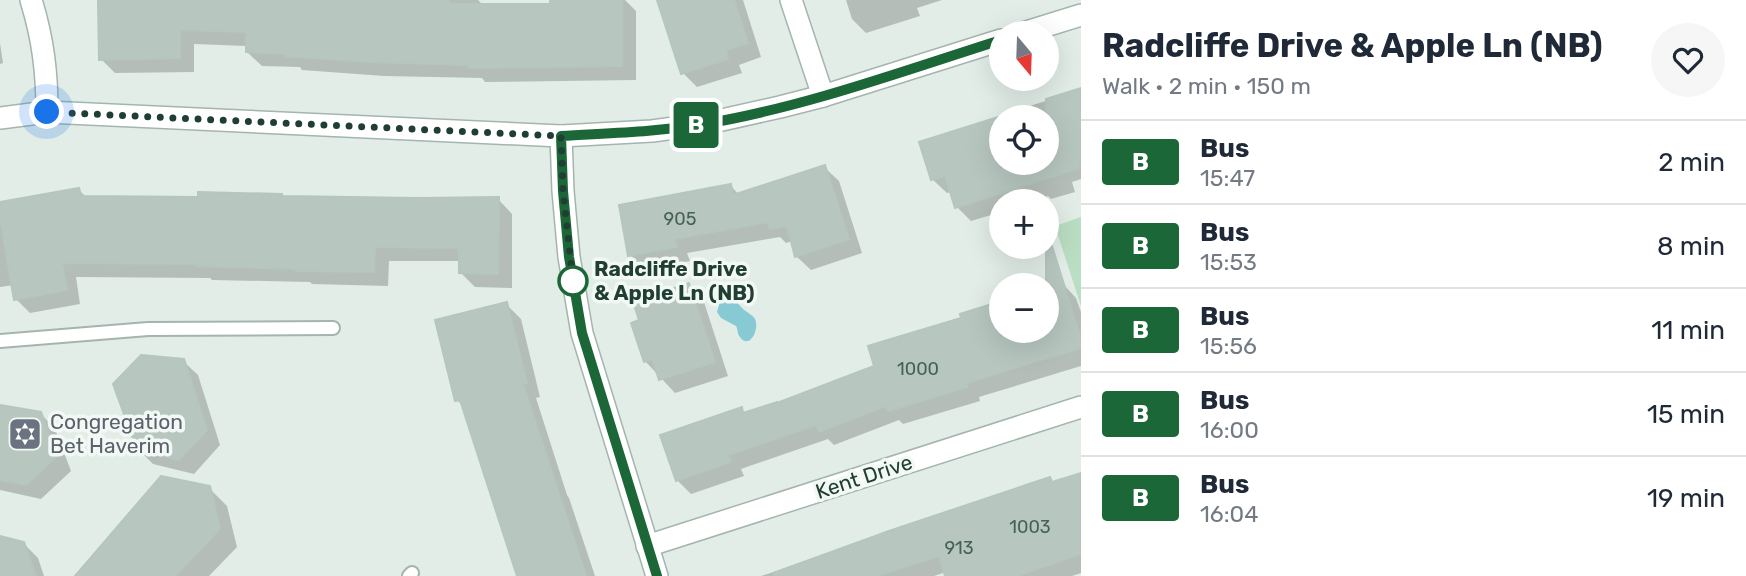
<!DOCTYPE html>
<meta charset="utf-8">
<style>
body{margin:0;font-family:Rubik,sans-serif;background:#f6f6f7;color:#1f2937;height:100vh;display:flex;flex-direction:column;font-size:26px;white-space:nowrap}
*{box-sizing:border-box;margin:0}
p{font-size:23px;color:#747a83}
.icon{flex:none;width:38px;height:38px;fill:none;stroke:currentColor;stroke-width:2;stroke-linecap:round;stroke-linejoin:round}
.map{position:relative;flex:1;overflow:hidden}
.sheet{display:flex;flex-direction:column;background:#fff;width:665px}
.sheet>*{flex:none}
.badge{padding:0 14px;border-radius:5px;font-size:24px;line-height:46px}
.needle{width:46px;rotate:161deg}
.buttons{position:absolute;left:989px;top:21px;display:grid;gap:14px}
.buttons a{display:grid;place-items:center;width:70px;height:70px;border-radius:50%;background:#fff;box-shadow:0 7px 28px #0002;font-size:35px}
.you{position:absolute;width:35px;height:35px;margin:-18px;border:5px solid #fff;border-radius:50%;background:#1a73e8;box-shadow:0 0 0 10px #1a73e833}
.map>.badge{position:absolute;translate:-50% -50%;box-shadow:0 0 0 4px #fff}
.round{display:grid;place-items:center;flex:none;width:74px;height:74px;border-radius:37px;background:#f6f6f7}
.summary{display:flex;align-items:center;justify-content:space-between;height:119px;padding:0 21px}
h1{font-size:33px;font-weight:700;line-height:52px}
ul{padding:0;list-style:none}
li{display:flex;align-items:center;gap:21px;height:84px;padding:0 21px;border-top:2px solid #e0e1e3}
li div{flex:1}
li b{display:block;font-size:26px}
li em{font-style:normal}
li .badge{min-width:77px;font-weight:700;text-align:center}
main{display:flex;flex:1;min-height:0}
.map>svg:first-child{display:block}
.green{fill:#badec3}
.water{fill:#88cad3}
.shadow{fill:#0003}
.building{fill:#b7c7c0;stroke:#b4c6be;stroke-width:2}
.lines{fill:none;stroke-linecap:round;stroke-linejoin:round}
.service-casing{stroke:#a4b5ae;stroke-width:16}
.minor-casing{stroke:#a4b5ae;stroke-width:24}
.service{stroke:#fff;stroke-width:12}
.minor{stroke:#fff;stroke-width:21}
.line-casing{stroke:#fff;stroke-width:16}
.line{stroke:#1c6738;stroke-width:10}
.walk{stroke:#213e35;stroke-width:7;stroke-dasharray:0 12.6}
.stop-dot{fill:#fff;stroke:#1c6738;stroke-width:3.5}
.labels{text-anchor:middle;stroke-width:7;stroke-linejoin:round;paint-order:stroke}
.number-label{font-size:18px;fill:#466058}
.stop-label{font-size:21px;font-weight:bold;fill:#213e35;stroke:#f2f9f5;text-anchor:start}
.worship-label{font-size:21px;fill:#5b616d;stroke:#f2f9f5;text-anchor:start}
.street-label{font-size:21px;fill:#213e35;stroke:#f2f9f5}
</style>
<main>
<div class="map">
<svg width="1081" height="576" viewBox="0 0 1081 576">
<rect width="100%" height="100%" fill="#e2ede7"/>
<!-- green -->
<path class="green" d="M1081 217V306L1055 226Z"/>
<!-- water -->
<path class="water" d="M728 298 735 299C737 302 739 305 742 308 746 312 752 314 755 319 760 330 749 350 740 337 737 334 738 329 736 326L721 318 717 312 720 301Z"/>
<!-- shadow -->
<g class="shadow">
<path d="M100 0H478L484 6 551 5V0H625L636 11V80L485 82 482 78 384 76 302 70 300 67 262 66 247 52V46L194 44V72L115 73 101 59Z"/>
<path d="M659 0H743L761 57 739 65 742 73 697 87 683 73Z"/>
<path d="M846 0H942L917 8 920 16 866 33 852 19Z"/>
<path d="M0 43 3 63 0 64Z"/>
<path d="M1081 90V179L1072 182 1075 192 1051 199 1048 196 1033 201H1001V212L971 221 957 207 952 192 947 193 932 179 1001 118V163H1046V117H1004L1015 114 1014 111Z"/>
<path d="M824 167 839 181 862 253 811 270 796 256 793 241 786 243 780 237 687 253 690 261 644 270 630 255 731 186 739 195Z"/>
<path d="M79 190 87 198 498 199 512 214V288L475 287 461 273V261H389L388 286 312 284 310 282 212 280 210 278 76 277 80 304 30 313 16 299 14 285 0 287V203Z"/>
<path d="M1063 284 1076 298 1081 312V366L979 397 980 401 903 424 899 420 834 445 828 439 741 469 744 476 691 494 677 480 741 409 746 414 876 367 963 319 1001 303V331H1046Z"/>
<path d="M688 285 703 299 728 376 675 393 645 361 641 321Z"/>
<path d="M506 304 521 319 540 397 536 398 567 495 569 498 595 576H518L464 407 457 400Z"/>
<path d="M183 361 198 375 220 445 194 474 153 464 138 449Z"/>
<path d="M0 407 41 414 55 429 71 471 41 499 0 490Z"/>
<path d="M1081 475V573L1072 576H947L946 572 934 576H761L1050 479 1055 484Z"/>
<path d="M209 488 227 506 237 547 209 576H77Z"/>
<path d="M0 538 23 543 38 558 44 576H0Z"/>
</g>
<!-- building -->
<g class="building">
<path d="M98 0H449V4H550V0H622V66L469 68V65L369 62 286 56V54L246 52V32L180 30V58L99 60Z"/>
<path d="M657 0H734L748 43 726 50 728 59 681 74Z"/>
<path d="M1081 88V161L1076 163H1079L1080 168 955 208 945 176 931 180 919 142 1001 116V163H1046V99Z"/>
<path d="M825 165 849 239 795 257 787 226 770 229 768 222 674 239 677 247 628 256 619 205 731 184 733 195Z"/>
<path d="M79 188 81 196 198 197V192L282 194V196L418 198 499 197 498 274 459 273V248L375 247 374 272 296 271V269L196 266V264L62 263 67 290 14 300 0 219V202Z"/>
<path d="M1052 246 1081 339V348L966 383 967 387 888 411 886 406 819 432 816 425 728 455 731 462 676 481 660 435 742 407 743 413 777 402V403L874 366 868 346 961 318 960 314 1001 301V331H1046V247Z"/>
<path d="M689 283 715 362 659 380 652 359 644 362 631 323 639 320 633 302Z"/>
<path d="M507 302 527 383 523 384 586 576H517L460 400 455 401 435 320Z"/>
<path d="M141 355 184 359 207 430 179 460 137 450 113 384Z"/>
<path d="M0 405 41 412 57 456 26 485 0 480Z"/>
<path d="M1081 473V554L1017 576H945L939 556 876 576H774L773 573 889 531 1050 477 1052 482Z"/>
<path d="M161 476 210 486 220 529 175 576H75Z"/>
<path d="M0 536 24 542 36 576H0Z"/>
</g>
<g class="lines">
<defs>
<g id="service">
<path d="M0 341 148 329 333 328"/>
<path d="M409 576 412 573"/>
</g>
<g id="minor">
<path d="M31 0C43 39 47 72 47 112"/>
<path d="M791 0 823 96"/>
<path d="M1023 33 1081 15"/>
<path d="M0 118 47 112 561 136 652 131 704 124 780 107 823 96 1001 40"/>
<path d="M561 136 563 191 569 257 582 333 657 576"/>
<path d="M647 546 1081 407"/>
</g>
</defs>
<!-- service casing -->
<use href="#service" class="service-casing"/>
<!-- minor casing -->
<use href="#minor" class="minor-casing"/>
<!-- service -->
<use href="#service" class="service"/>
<!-- minor -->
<use href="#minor" class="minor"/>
</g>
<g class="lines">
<defs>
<path id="line" d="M657 576 582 333 569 257 563 191 561 136C609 133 657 132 704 124 805 107 903 71 1001 40"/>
</defs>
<!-- line casing -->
<use href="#line" class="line-casing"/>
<!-- line -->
<use href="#line" class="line"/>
<!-- walk -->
<path class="walk" d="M47 112 561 136 563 191 573 281"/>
</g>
<!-- icons -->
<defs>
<symbol id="synagogue-square" viewBox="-11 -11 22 22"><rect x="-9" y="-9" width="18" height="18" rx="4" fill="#6b7280" stroke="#f2f9f5"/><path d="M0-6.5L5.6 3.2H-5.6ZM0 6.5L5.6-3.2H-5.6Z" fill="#fff"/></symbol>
</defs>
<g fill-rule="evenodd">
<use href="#synagogue-square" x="6" y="415" width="38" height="38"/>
</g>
<!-- markers -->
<circle class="stop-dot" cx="573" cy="281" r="14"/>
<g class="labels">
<!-- number labels -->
<g class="number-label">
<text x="680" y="225">905</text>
<text x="918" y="375">1000</text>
<text x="1030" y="533">1003</text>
<text x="959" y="554">913</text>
</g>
<!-- stop labels -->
<g class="stop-label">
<text x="594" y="276">Radcliffe Drive<tspan x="594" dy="24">&amp; Apple Ln (NB)</tspan></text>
</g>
<!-- worship labels -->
<g class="worship-label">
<text x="50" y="429">Congregation<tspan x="50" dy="24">Bet Haverim</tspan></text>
</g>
<!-- street labels -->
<g class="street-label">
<text transform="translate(864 477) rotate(-18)" y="7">Kent Drive</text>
</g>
</g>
</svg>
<div class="buttons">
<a><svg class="needle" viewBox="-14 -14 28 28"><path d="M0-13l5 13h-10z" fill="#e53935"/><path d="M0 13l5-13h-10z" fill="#747a83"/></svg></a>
<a><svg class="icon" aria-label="locate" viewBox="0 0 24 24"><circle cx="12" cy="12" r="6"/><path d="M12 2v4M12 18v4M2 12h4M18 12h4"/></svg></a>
<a>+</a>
<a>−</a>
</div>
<div class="you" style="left:47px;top:112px"></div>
<b class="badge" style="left:696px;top:125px;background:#1c6738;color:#fff">B</b>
</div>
<section class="sheet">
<div class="summary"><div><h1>Radcliffe Drive &amp; Apple Ln (NB)</h1><p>Walk · 2 min · 150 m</p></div><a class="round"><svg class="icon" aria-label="heart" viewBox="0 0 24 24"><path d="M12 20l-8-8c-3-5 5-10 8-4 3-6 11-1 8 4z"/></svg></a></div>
<ul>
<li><span class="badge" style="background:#1c6738;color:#fff">B</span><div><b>Bus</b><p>15:47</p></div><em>2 min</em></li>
<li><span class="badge" style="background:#1c6738;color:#fff">B</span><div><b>Bus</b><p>15:53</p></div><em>8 min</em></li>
<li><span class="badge" style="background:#1c6738;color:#fff">B</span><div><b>Bus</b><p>15:56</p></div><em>11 min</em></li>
<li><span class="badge" style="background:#1c6738;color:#fff">B</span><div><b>Bus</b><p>16:00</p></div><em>15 min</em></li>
<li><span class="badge" style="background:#1c6738;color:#fff">B</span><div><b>Bus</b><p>16:04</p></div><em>19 min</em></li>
</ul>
</section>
</main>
